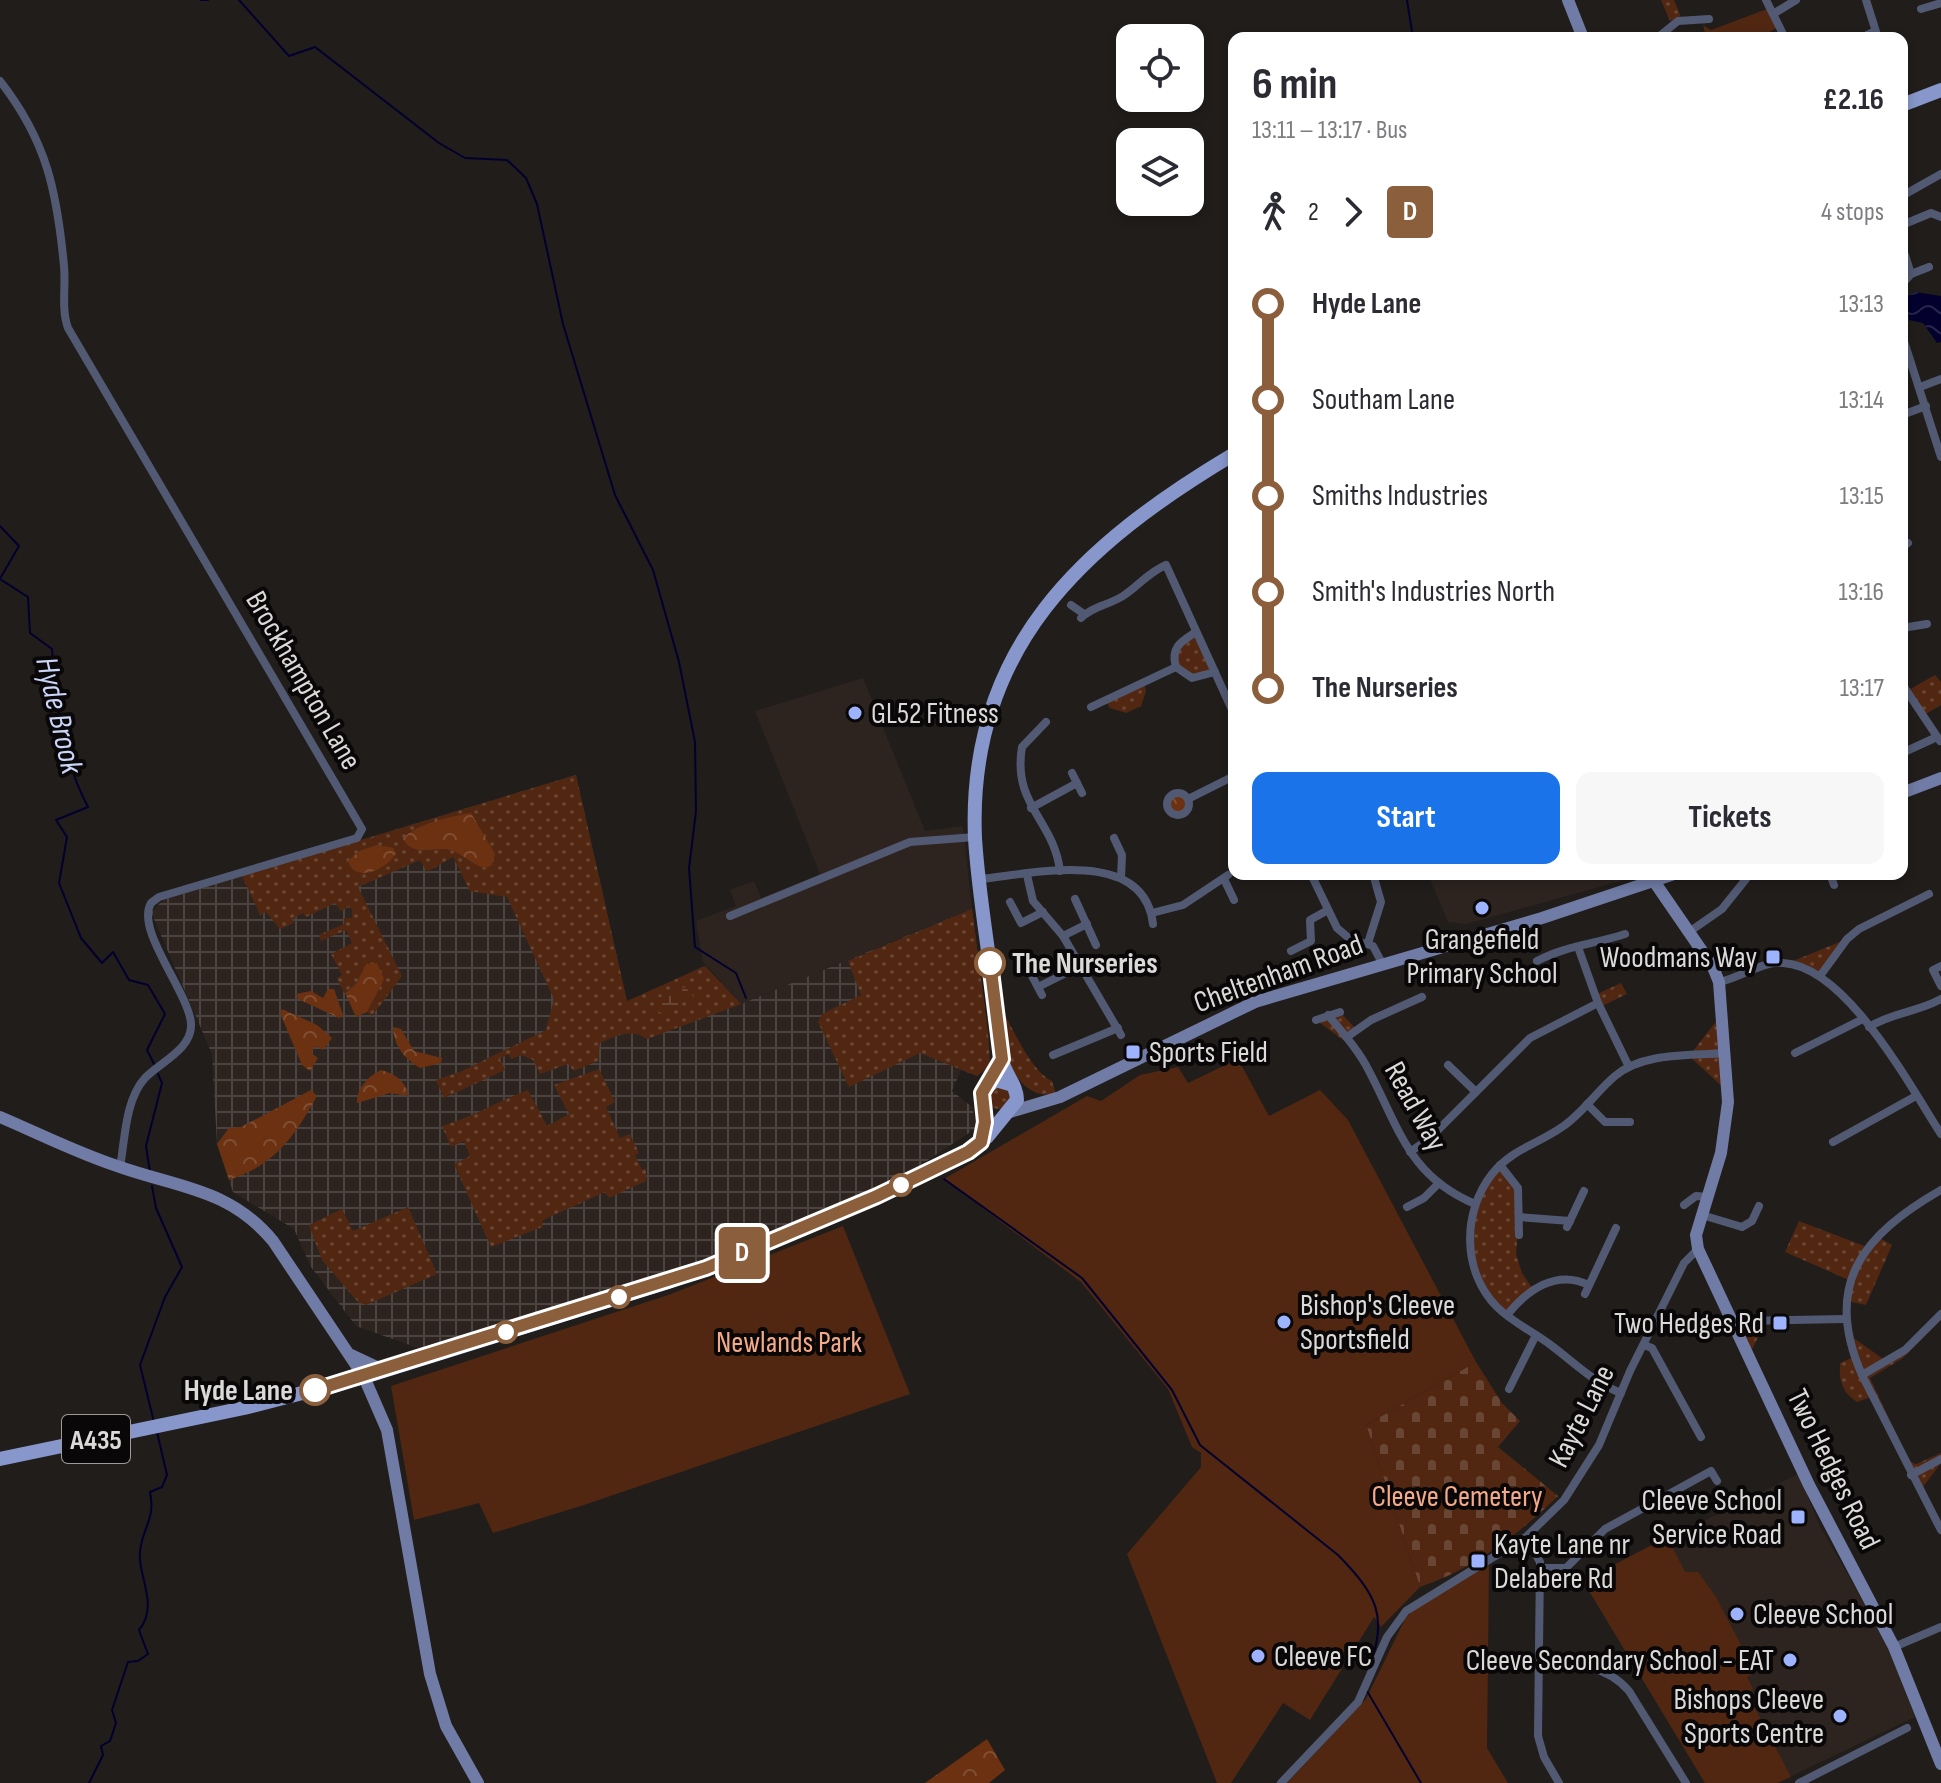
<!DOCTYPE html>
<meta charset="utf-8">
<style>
body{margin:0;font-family:"Sofia Sans Condensed",sans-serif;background:#f7f7f7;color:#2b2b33;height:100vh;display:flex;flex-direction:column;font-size:30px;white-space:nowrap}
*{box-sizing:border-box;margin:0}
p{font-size:26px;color:#7c7c81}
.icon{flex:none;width:44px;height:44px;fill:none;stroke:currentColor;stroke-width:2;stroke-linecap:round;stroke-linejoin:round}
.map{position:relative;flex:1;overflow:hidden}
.drawer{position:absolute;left:1228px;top:32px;width:680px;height:848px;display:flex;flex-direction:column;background:#fff;border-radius:16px;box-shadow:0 4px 12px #0003}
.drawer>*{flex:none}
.badge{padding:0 16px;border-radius:6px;font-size:28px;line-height:52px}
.tools{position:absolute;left:1116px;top:24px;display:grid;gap:16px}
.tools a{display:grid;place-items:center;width:88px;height:88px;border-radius:16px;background:#fff;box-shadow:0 4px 12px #0003;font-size:40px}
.map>.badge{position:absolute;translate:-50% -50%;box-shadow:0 0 0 4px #fff}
.legs{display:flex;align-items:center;gap:12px;height:88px;padding:0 24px;font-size:26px}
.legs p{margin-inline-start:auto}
.headline{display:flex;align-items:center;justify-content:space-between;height:136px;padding:0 24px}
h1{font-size:44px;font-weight:700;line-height:60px}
.primary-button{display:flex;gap:16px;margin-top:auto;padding:16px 24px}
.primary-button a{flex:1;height:92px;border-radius:16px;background:#1a73e8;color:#fff;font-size:32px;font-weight:700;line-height:92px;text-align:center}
.primary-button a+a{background:#f7f7f7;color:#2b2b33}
ul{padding:0 24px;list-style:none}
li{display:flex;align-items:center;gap:28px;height:96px;font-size:30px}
li i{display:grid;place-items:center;width:12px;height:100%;margin:0 10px;background:currentColor}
li i::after{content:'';width:20px;height:20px;margin:-10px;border:6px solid;border-radius:50%;background:#fff}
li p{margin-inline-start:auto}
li:first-child i{background:linear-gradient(#0000 50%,currentColor 0)}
li:last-child i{background:linear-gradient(currentColor 50%,#0000 0)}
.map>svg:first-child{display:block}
.built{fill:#2d2420}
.industrial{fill:url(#industrial-grid)}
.grass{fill:url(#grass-dots)}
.forest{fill:url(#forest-crowns)}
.wetland{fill:url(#wetland-marsh)}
.cemetery{fill:url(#cemetery-stones)}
.park{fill:#512712}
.water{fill:url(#water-waves)}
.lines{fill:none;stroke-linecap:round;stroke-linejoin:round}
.stream{stroke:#03002e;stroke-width:2}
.street{stroke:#525a73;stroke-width:8}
.secondary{stroke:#707ca5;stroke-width:12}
.primary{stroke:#8797cb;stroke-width:14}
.line-1-casing{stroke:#fff;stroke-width:18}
.line-1{stroke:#8b5e3c;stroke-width:12}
.poi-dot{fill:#9eb3fd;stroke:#090707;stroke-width:3}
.stop-1-dot{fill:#fff;stroke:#8b5e3c;stroke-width:4}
.labels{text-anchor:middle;stroke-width:8;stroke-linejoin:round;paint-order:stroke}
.shield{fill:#090707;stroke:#9d9b9a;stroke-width:2}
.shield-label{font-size:28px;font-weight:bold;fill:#dcdad9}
.street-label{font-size:30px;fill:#dcdad9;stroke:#090707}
.poi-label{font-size:30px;fill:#dcdad9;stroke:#090707;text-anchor:start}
.stop-label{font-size:30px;font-weight:bold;fill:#dcdad9;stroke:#090707;text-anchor:start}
.park-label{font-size:30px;fill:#f4aa88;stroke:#090707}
.water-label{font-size:32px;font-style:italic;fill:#cad5f8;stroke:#090707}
</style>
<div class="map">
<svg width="1941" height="1783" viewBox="0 0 1941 1783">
<defs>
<pattern id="industrial-grid" width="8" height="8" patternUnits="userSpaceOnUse" patternTransform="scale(2)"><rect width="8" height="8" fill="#2d2420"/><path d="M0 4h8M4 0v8" fill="none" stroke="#4b4340"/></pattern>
<pattern id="grass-dots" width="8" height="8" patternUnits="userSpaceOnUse" patternTransform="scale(2)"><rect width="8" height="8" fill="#512712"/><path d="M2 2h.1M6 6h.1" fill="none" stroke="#694634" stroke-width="1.8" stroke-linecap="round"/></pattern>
<pattern id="forest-crowns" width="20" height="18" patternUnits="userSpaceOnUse" patternTransform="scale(2)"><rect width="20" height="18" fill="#6b3111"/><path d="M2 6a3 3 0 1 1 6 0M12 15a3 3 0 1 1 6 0" fill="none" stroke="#804e33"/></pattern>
<pattern id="wetland-marsh" width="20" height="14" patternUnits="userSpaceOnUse" patternTransform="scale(2)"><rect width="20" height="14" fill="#512712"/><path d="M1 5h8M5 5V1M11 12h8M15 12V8" fill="none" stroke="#694634"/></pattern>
<pattern id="cemetery-stones" width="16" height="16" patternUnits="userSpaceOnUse" patternTransform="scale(2)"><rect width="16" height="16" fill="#512712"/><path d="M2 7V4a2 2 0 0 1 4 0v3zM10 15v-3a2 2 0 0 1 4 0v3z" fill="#694634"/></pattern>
<pattern id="water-waves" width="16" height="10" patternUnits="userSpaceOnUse" patternTransform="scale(2)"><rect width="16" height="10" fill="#03002e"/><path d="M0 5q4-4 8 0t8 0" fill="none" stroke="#27254c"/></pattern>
</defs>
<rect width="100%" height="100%" fill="#201d1b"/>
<!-- built -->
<g class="built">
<path d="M863 678 925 831 963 826 972 909 741 1004 703 962 696 921 736 906 730 890 754 881 761 898 820 874 755 711Z"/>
<path d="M1428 874H1628V879L1466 924 1448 922Z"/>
<path d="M1798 1474 1820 1526 1889 1647 1915 1717 1777 1783H1705L1583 1581Z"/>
</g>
<!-- industrial -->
<path class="industrial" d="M576 775 627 1002 705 966 741 1004 972 909 988 1032 990 1066 977 1076 961 1070 952 1091 972 1107 977 1124 975 1129 898 1180 697 1264 472 1332 458 1340 418 1348 356 1326 311 1267 294 1229 233 1192 217 1144 212 1054 151 912 163 900Z"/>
<!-- grass -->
<g class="grass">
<path d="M1661 0H1674L1681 17 1670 21Z"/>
<path d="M1196 632 1215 672 1196 678 1182 674 1174 652Z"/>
<path d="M1935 675 1941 682V705L1924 715 1907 691Z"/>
<path d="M1144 682 1146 691 1141 706 1126 713 1110 708 1105 700Z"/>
<path d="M576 775 627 1001 705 966 741 1004 647 1039C632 1028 615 1036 600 1043L598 1061 574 1071 568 1064 540 1074 533 1060 522 1055 511 1059 508 1054 500 1059 505 1070 444 1098 436 1080 462 1071 546 1030 554 999 507 897 470 891 453 857 427 872 420 860 358 887 402 976 372 1016 367 1012 384 979 366 964 357 983 344 993 337 978 342 975 331 954 352 943 346 930 321 941 319 935 344 924V918H352V909L348 907 341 911 335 903 306 917 303 913 292 919 294 923 280 929 266 912 260 915 242 876Z"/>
<path d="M972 909 988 1032 990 1066 977 1076 920 1053 849 1087 818 1022 822 1014 861 995 848 961Z"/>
<path d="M1847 939 1820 976 1788 963Z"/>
<path d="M1621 983 1627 994 1600 1007 1595 995Z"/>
<path d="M1340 1012 1356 1029 1347 1037 1354 1048 1316 1020Z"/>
<path d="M1004 1013C1014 1032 1033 1073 1052 1081L1056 1094C1014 1102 998 1043 1004 1013Z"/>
<path d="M1722 1014 1727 1091 1689 1056Z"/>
<path d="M599 1069 615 1102 606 1107 620 1138 630 1134 639 1153 635 1155 642 1170 646 1168V1181L609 1198 605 1192 543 1220 542 1227 491 1247 454 1164 470 1156 464 1141 451 1147 442 1126C471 1118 498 1101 528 1090L547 1126 569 1114 554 1085Z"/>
<circle cx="999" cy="1097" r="12"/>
<path d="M1500 1165 1513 1178 1519 1217 1516 1254 1522 1273 1533 1289 1507 1315 1486 1294 1471 1256 1475 1204Z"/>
<path d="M408 1207 437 1274 366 1305 358 1302 322 1260 309 1225 342 1209 353 1231Z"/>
<path d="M1799 1221 1867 1247 1876 1236 1892 1245 1866 1305 1847 1301 1851 1281 1785 1252Z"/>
<path d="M1941 1314V1320L1903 1358 1870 1378 1909 1461 1916 1464 1941 1453V1463L1923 1487 1871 1397 1857 1402C1842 1392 1839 1381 1840 1363L1854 1357 1848 1334 1886 1361 1905 1350Z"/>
<path d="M1766 1320 1749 1356 1734 1325Z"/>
</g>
<!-- forest -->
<g class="forest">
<circle cx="1178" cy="804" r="10"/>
<path d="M471 813 495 854 492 865 486 868C472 866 460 850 445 849 429 848 413 856 403 839 414 824 453 816 471 813Z"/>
<path d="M377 845 393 848 396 853C389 868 355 885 348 861L359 851Z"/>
<path d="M377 963 384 979 367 1012 356 1017 345 993 357 983 366 964Z"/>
<path d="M328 989H334L343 1015 339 1018 298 999 296 994 311 991 323 998Z"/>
<path d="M282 1009 317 1025 332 1038 323 1050 316 1046 311 1053 318 1058 310 1071 302 1065 280 1013Z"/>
<path d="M393 1027 401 1029 414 1051 442 1058 441 1063 420 1068C404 1058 394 1046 393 1027Z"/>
<path d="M381 1070C394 1073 408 1083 408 1096L390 1093 357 1103C357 1087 368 1077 381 1070Z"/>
<path d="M311 1090 317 1096C294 1137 276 1164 229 1180L217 1144 229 1128 241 1127Z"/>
<path d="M987 1739 1005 1770 989 1783H925Z"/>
</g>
<!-- wetland -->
<path class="wetland" d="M685 987 694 997 662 1013 657 1011 656 999Z"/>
<!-- cemetery -->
<path class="cemetery" d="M1476 1362 1502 1403 1520 1421 1498 1447 1558 1496C1518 1535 1473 1569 1420 1587L1366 1425Z"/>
<!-- park -->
<g class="park">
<path d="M1767 9 1777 28 1757 38H1706L1703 25 1711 30Z"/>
<path d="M1238 1059 1269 1116 1320 1090 1348 1120 1476 1362 1366 1425 1420 1587 1381 1627 1374 1617 1310 1720 1283 1703 1231 1783H1217L1127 1554 1201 1467V1453L1192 1447 1168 1389 1081 1282 944 1179 1087 1096 1101 1101 1140 1075 1178 1067 1188 1083Z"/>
<path d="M843 1226 910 1394 584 1505 493 1533 479 1503 414 1520 391 1386 671 1294Z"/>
<path d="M1667 1537 1685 1572H1698L1716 1597 1755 1672 1747 1677 1753 1689 1747 1693 1791 1777 1777 1783H1705L1583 1581Z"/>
<path d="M1489 1565 1487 1748 1508 1783H1287L1366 1699 1405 1619 1419 1604Z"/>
</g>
<!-- water -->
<path class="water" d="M1916 292 1941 296V342L1937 343 1923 323 1909 320 1906 297Z"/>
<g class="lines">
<!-- stream -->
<g class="stream">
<path d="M201 0H208"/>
<path d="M239 0 289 56 315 47 439 143 465 158 507 160 526 178 537 204 563 324 615 495 653 570 679 662 695 742 696 811 689 868 695 947 736 973 746 998"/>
<path d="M1407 0 1413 38"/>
<path d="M0 526 19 546 1 577"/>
<path d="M0 579 28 597 30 633 52 649C56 704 62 758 88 807L56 820 67 837 59 883 81 938 102 963 113 952 129 980 148 985 165 1014 147 1050 154 1064"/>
<path d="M150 1172 146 1146 162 1083 158 1074"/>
<path d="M944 1179 1082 1278 1172 1390 1200 1445 1338 1555C1376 1594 1389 1616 1369 1668"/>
<path d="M152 1186 156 1208 182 1267 165 1297 140 1365 154 1422"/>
<path d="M1367 1691 1421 1783"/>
<path d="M89 1783 103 1755 101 1746 110 1741 116 1723 112 1710 128 1662 138 1661 148 1654 139 1630C161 1603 134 1573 141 1545 146 1522 155 1517 150 1492L162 1487 167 1475 157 1432"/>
</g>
<!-- street -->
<g class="street">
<path d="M1766 0 1785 38"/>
<path d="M1866 0 1878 38"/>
<path d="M1921 9 1941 3"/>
<path d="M1773 14 1796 0"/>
<path d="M1657 38 1678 21 1709 19"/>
<path d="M1861 38 1875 31"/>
<path d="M0 81C47 141 57 192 64 266 66 287 61 309 68 328L362 829 357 838 159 897 151 903C135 930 188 991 191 1023 193 1049 160 1062 145 1078 125 1100 125 1140 120 1167"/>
<path d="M1902 196 1941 174"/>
<path d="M1902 225 1931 213 1941 217"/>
<path d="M1905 255 1911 274"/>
<path d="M1902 284 1911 274 1929 267"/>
<path d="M1902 335 1941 457"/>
<path d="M1920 387 1941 379"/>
<path d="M1902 415 1926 406"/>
<path d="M1902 548 1908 543"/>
<path d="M1071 605 1084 614"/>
<path d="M1081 618C1093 606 1109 605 1123 596 1139 586 1147 573 1166 565L1234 714"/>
<path d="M1902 628 1927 624"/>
<path d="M1196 632C1182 641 1170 647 1176 667L1192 678 1215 672"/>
<path d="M1902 684 1940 741"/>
<path d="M1091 707 1176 667"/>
<path d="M1046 722 1022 747C1012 805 1054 820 1060 871"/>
<path d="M1902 753 1937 737"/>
<path d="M1072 773 1082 793"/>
<circle cx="1178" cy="804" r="11"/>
<path d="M1188 799 1234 776"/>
<path d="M1031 808 1077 783"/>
<path d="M1114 838 1122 855 1121 878"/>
<path d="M1311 874 1337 928 1350 939 1373 946 1382 963"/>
<path d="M1830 874 1834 885"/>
<path d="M1027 875 1033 901 1063 936 1121 1035"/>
<path d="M980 879C1032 874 1144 846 1153 924"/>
<path d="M1225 881 1234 900"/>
<path d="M1075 899 1096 945"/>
<path d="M1010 902 1021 923 1043 912"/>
<path d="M1152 913 1183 905 1228 875"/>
<path d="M730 916 910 842 975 837"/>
<path d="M1689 932 1722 909 1750 874"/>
<path d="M1063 936 1087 924"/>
<path d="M1368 943 1381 902 1373 874"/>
<path d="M1578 947 1598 1003"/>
<path d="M1291 951 1311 941 1310 920 1328 910"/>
<path d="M1537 961C1565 946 1595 944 1625 934"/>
<path d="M1941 966 1933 970 1941 986"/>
<path d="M1032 976 1042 995"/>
<path d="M1820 976 1847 939 1859 929 1929 894"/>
<path d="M1719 982C1741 978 1761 961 1783 963 1846 966 1910 1086 1941 1134"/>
<path d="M1038 987 1080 966"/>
<path d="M1328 1015C1343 1033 1359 1051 1369 1071 1400 1130 1409 1176 1475 1204"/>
<path d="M1316 1020 1340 1012"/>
<path d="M1869 1027C1891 1013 1918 1012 1941 999"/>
<path d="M1347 1037 1371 1020 1422 997"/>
<path d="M1795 1053 1863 1019"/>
<path d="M1053 1055 1118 1028"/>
<path d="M1448 1065 1476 1092"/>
<path d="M1587 1104 1605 1122H1630"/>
<path d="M1833 1142 1916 1096"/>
<path d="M1410 1152 1430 1138 1530 1038 1598 1003 1629 1067"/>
<path d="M1500 1165 1518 1188 1519 1235"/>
<path d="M1941 1190C1863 1235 1822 1284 1862 1375L1941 1530"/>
<path d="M1684 1205 1696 1196 1709 1197"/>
<path d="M1407 1207 1424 1198 1437 1185"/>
<path d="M1702 1215 1742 1227 1752 1221 1759 1206"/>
<path d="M1519 1217 1570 1221"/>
<path d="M1567 1227 1584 1191"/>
<path d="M1585 1294 1616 1228"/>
<path d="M1507 1315C1527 1290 1556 1269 1589 1285"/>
<path d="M1734 1325 1743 1321 1846 1319"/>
<path d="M1644 1345 1652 1348 1701 1437"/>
<path d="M1862 1375 1905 1350 1941 1314"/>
<path d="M1509 1389 1536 1335"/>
<path d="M1621 1393C1593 1382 1576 1364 1552 1346 1534 1332 1513 1323 1497 1307 1462 1272 1462 1212 1492 1174 1512 1149 1538 1144 1562 1127 1582 1114 1596 1092 1615 1076 1643 1052 1690 1056 1725 1053"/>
<path d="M1911 1475 1941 1459"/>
<path d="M1526 1537 1540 1562 1538 1736 1544 1757 1559 1783"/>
<path d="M1540 1568H1566L1605 1529 1711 1471 1717 1481"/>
<path d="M1894 1647 1941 1627"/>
<path d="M1537 1664C1572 1665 1604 1662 1629 1691L1686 1783"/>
<path d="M1281 1783 1358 1702 1387 1637 1406 1611 1526 1537 1564 1500 1599 1445 1630 1371 1684 1263 1698 1249"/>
<path d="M1799 1783 1907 1728"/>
</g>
<!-- secondary -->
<g class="secondary">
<path d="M1568 0 1583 38"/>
<path d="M1902 793 1941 778"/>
<path d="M1649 874 1713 967 1719 982 1728 1102 1721 1153 1696 1235 1698 1249 1809 1485 1894 1647 1941 1764"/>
<path d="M1010 1112 1060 1097 1255 1002 1542 918 1674 874"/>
<path d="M0 1117C40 1134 79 1154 120 1167 180 1188 230 1189 273 1241L364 1377 387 1430 430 1674 446 1726 478 1783"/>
<path d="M351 1355 385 1371"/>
</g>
<!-- primary -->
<g class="primary">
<path d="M1902 105 1941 90"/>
<path d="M981 1142 985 1122 983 1090 996 1080 1013 1085"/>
<path d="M0 1459 244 1408 364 1377 671 1281 877 1196 960 1156 987 1137 1017 1100C1017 1086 1006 1075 1002 1061 996 1038 996 1012 993 989 987 939 978 888 975 838 967 648 1083 544 1234 454"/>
</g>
</g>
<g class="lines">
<defs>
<path id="line-1" d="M315 1390 706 1268 877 1196 968 1152 981 1142 985 1122 982 1093 1002 1059 990 963"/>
</defs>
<!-- line-1 casing -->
<use href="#line-1" class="line-1-casing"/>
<!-- line-1 -->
<use href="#line-1" class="line-1"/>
</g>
<!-- markers -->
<g class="poi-dot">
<circle cx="855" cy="713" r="8"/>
<circle cx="1482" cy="908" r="8"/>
<rect x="1765" y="949" width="16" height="16" rx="4"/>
<rect x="1125" y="1044" width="16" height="16" rx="4"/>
<circle cx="1284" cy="1322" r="8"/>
<rect x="1772" y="1315" width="16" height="16" rx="4"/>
<rect x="1790" y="1509" width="16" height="16" rx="4"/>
<rect x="1470" y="1553" width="16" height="16" rx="4"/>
<circle cx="1737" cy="1614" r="8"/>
<circle cx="1258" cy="1656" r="8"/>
<circle cx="1790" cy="1660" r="8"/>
<circle cx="1840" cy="1716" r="8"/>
</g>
<g class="stop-1-dot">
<circle cx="990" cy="963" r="14"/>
<circle cx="901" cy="1185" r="10"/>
<circle cx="619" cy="1297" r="10"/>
<circle cx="506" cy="1332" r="10"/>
<circle cx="315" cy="1390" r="14"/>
</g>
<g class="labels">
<!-- shield labels -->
<rect class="shield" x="62" y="1415" width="68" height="48" rx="6"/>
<g class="shield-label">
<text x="96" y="1449">A435</text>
</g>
<!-- street labels -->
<g class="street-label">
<text transform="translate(304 680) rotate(60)" y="10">Brockhampton Lane</text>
<text transform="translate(1278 973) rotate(-20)" y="10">Cheltenham Road</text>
<text transform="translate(1416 1106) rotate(61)" y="10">Read Way</text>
<text transform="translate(1581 1416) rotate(-63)" y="10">Kayte Lane</text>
<text transform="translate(1834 1469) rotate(64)" y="10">Two Hedges Road</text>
</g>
<!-- poi labels -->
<g class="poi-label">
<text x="871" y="723">GL52 Fitness</text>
<text x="1482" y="949" text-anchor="middle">Grangefield<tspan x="1482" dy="34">Primary School</tspan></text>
<text x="1757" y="967" text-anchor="end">Woodmans Way</text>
<text x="1149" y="1062">Sports Field</text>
<text x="1300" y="1315">Bishop's Cleeve<tspan x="1300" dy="34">Sportsfield</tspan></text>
<text x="1764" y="1333" text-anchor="end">Two Hedges Rd</text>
<text x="1782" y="1510" text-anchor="end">Cleeve School<tspan x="1782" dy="34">Service Road</tspan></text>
<text x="1494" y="1554">Kayte Lane nr<tspan x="1494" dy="34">Delabere Rd</tspan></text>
<text x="1753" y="1624">Cleeve School</text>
<text x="1274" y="1666">Cleeve FC</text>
<text x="1774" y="1670" text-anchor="end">Cleeve Secondary School - EAT</text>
<text x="1824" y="1709" text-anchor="end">Bishops Cleeve<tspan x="1824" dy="34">Sports Centre</tspan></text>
</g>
<!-- stop labels -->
<g class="stop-label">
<text x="1012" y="973">The Nurseries</text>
<text x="293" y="1400" text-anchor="end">Hyde Lane</text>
</g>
<!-- park labels -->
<g class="park-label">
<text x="789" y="1352">Newlands Park</text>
<text x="1457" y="1506">Cleeve Cemetery</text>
</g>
<!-- water labels -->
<g class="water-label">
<text transform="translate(60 715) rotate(77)" y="11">Hyde Brook</text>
</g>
</g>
</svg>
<div class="tools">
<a><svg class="icon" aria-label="locate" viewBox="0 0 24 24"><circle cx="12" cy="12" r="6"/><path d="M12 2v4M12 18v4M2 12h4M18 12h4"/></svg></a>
<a><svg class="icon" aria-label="layers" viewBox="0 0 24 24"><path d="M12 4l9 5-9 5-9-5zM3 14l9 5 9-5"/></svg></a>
</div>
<b class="badge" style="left:742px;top:1253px;background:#8b5e3c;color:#fff">D</b>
<section class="drawer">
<div class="headline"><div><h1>6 min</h1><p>13:11 – 13:17 · Bus</p></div><b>£2.16</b></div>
<div class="legs"><svg class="icon" aria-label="walk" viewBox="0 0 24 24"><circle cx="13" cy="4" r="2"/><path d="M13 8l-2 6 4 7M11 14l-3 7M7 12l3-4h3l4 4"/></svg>2<svg class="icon" aria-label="forward" viewBox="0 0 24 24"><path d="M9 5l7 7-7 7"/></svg><b class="badge" style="background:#8b5e3c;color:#fff">D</b><p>4 stops</p></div>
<ul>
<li><i style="color:#8b5e3c"></i><b>Hyde Lane</b><p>13:13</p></li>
<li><i style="color:#8b5e3c"></i><span>Southam Lane</span><p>13:14</p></li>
<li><i style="color:#8b5e3c"></i><span>Smiths Industries</span><p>13:15</p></li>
<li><i style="color:#8b5e3c"></i><span>Smith's Industries North</span><p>13:16</p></li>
<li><i style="color:#8b5e3c"></i><b>The Nurseries</b><p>13:17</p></li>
</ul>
<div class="primary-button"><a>Start</a><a>Tickets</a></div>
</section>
</div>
